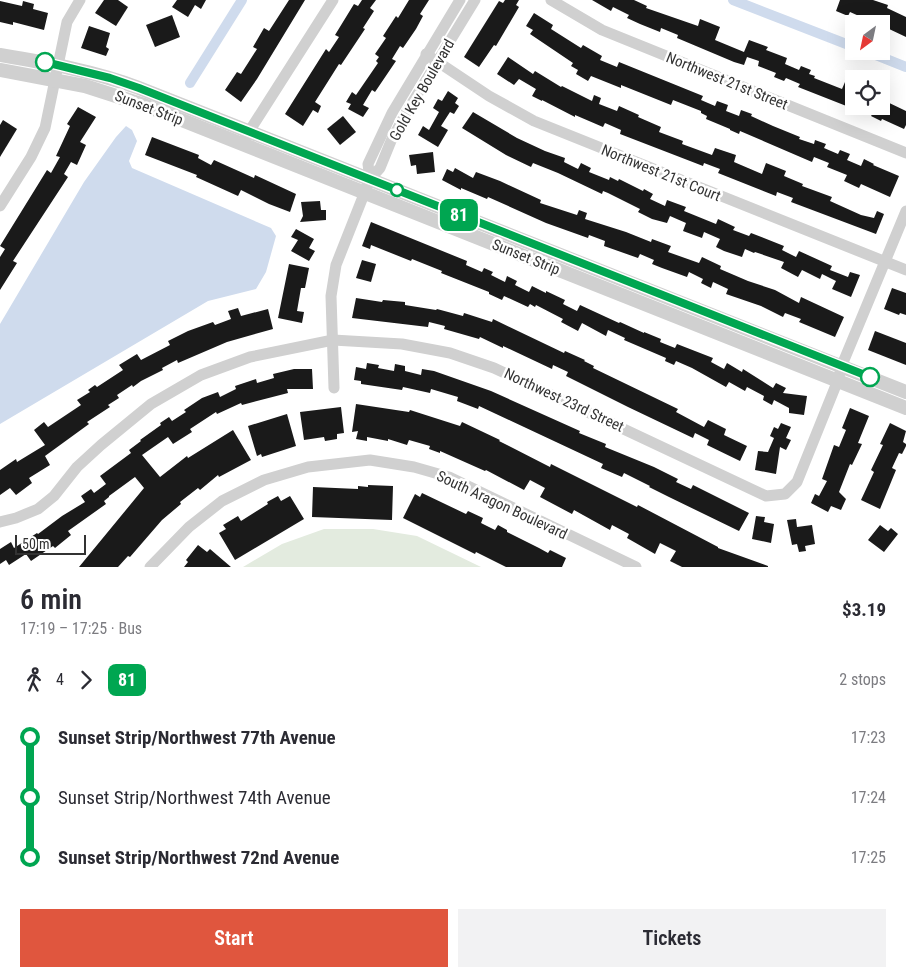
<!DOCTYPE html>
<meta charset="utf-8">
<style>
body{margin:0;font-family:"Roboto Condensed",sans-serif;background:#f2f2f3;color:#2b2b33;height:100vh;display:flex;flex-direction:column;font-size:19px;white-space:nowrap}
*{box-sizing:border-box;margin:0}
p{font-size:16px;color:#7c7c81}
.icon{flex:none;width:28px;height:28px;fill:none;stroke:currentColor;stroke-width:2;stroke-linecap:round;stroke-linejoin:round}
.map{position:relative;height:567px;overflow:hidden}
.sheet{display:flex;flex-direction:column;background:#fff;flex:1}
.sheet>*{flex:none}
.badge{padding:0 10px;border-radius:8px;font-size:18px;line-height:32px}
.needle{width:32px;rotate:213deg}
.controls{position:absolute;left:845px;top:15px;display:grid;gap:10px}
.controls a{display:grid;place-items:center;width:45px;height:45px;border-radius:0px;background:#fff;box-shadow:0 5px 20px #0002;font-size:25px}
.scale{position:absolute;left:15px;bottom:12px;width:71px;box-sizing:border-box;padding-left:5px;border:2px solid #333;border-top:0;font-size:14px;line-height:18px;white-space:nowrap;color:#333;-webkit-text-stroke:4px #fff;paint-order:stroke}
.map>.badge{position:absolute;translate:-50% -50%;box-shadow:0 0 0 2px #fff}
.legs{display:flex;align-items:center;gap:8px;height:55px;padding:0 20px;font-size:16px}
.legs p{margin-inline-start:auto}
.summary{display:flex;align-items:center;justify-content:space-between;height:85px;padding:0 20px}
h1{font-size:28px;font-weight:600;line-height:38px}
.primary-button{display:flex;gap:10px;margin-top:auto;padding:10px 20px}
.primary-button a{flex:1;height:58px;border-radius:0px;background:#e0563e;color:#fff;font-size:20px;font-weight:600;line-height:58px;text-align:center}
.primary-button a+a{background:#f2f2f3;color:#2b2b33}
ul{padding:0 20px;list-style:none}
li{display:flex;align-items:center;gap:18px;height:60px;font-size:19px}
li i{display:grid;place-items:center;width:8px;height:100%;margin:0 6px;background:currentColor}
li i::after{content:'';width:12px;height:12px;margin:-6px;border:4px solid;border-radius:50%;background:#fff}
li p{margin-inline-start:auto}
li:first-child i{background:linear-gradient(#0000 50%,currentColor 0)}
li:last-child i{background:linear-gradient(currentColor 50%,#0000 0)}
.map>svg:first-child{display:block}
.green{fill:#e3ebdf}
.water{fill:#cfdbed}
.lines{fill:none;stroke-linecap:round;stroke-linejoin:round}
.canal{stroke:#cfdbed;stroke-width:10}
.building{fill:#1a1a1a}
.minor{stroke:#d0d0d0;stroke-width:11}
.tertiary{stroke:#d0d0d0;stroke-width:14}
.line-1-casing{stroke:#fff;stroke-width:11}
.line-1{stroke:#00a651;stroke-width:8}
.stop-1-dot{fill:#fff;stroke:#00a651;stroke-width:2.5}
.labels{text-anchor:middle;stroke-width:5;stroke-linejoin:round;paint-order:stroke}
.street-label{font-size:15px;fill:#333;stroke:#fff}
</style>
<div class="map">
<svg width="906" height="567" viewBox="0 0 906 567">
<rect width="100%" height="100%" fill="#fff"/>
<!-- green -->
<path class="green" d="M324 529H373L417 536 481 567H243L282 544Z"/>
<!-- water -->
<path class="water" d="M126 126 132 130 137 141 129 161 132 168 271 228 276 236 266 272 256 289 208 301 0 424V324L84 182 116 137Z"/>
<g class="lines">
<!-- canal -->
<g class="canal">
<path d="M733 0 854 47"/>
<path d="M866 51 906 67"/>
<path d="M190 83 242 0"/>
</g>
</g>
<!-- building -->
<g class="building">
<path d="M104 0H118L128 7 116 26 95 13Z"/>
<path d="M177 0H206L201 9 195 5 188 17 172 7Z"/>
<path d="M289 0H305L257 79 241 102 225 90 237 72 241 74 257 49 253 47 264 28 269 31Z"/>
<path d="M362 0H376L370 8 374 11 363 28 365 29 341 65 339 64 315 102 321 106 318 113 313 110 303 126 285 114 326 49 329 52 339 37 335 35 354 4 358 6Z"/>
<path d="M409 0H429L420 14 423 16 416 29 403 48 400 46 392 59 396 61 375 92 372 90 363 105 369 108 363 117 348 109 351 104 346 102 352 92 356 95 378 63 376 61 379 57 375 54 386 38 383 36 396 16 398 18Z"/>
<path d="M505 0H519L516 5 519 7 496 46 494 45 479 67 464 57 499 1 503 3Z"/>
<path d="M592 0H634L647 6 646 8 698 26 700 19 720 27 715 40 744 52 749 40 768 47 766 50 787 58 785 64 799 70 801 66 811 70 809 74 815 76 814 78 842 89 845 82 854 86V109L798 87 800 84 786 78 784 81 774 77 776 73 758 66 759 61 747 57 744 65 734 62 677 38 678 35 661 28 660 32 640 24 627 18 629 15 613 7 611 11Z"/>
<path d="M840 0H873L888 5 887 8 906 17V37L887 28 889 24H877L850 12 848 16 836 11Z"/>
<path d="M0 1 22 6 23 1 34 4 33 9 48 13 44 30 13 22V25L0 22Z"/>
<path d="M534 13 553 25 551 29 581 48 583 45 602 56 600 60 617 67 619 62 703 96 701 100 715 106 717 101 728 105 726 111 739 116 741 110 752 114 751 116 773 126 800 137 799 139 814 144 815 140 826 144 824 148 838 154 840 150 850 154 847 160 861 166 864 159 874 164 873 165 899 176 890 197 861 184 859 188 844 181 847 175 827 167 829 163 814 157 812 162 740 131 739 134 730 130V129L706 119 707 116 701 113V111L673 100 671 105 621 85V88L591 76 588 81 576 74 578 70 571 66 573 63 530 34 533 30 526 26Z"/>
<path d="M172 15 180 37 155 47 146 25Z"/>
<path d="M89 26 110 33 106 47 109 49 106 56 81 48Z"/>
<path d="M508 57 533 74 535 71 561 87 562 86 592 101 594 95 601 98 599 104 617 111 619 106 639 115 638 117 661 127 659 132 683 141 682 144 712 155 715 148 736 155 734 162 762 174 766 163 786 171 784 176 803 184 802 186 832 197 830 201 861 215 874 218 877 211 884 214 876 234 791 202 793 198 777 192 776 196 718 173 720 169 704 163 703 166 620 134 621 130 605 123 603 127 575 115V117L542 100V101L532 96 536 89 519 79 514 85 497 74Z"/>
<path d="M448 91 458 98 455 103 459 106 454 114 450 112 441 126 448 130 438 147 418 135 423 126 429 130 439 112 433 108 438 99 442 101Z"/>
<path d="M881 99 906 111V125L904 129 882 119 881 121 871 116 873 113 859 106H881Z"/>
<path d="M78 107 96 117 80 142 86 145 77 165 71 162 64 174 68 177 13 261 17 263 0 290V257L5 249 0 246 47 170 51 173 60 157 56 156 70 126 67 124Z"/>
<path d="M473 112 517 138 545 151 565 158 564 162 578 169 581 163 591 168 589 172 609 180 610 177 618 181 619 179 643 191 644 189 653 194 650 199 665 206 667 200 686 207 684 211 716 224 718 219 735 227 733 230 749 236 751 233 784 246 782 250 796 257 799 251 832 266 830 270 848 277 850 272 860 275 851 297 832 289 836 281 822 274 820 279 802 270 798 277 781 268 784 262 755 252 754 253 745 249 742 257 724 251 716 247 720 239 704 232 702 238 683 231 686 223 670 216 667 223 652 219 638 212 640 209 608 193 603 191 602 194 558 173 533 163 531 167 506 155 462 128Z"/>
<path d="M343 116 356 132 340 145 327 129Z"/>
<path d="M3 120 17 129 0 157V125Z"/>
<path d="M152 137 199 155 198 158 211 165 214 160 254 178 255 175 296 194 290 212 269 204 241 190 238 196 196 177 197 175 145 155Z"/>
<path d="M433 152 435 172 417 174 416 165 411 166 409 155Z"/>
<path d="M455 168 473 178 476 172 500 181 541 200 540 203 577 215 579 210 587 213 585 219 626 232 651 242 652 239 671 246 668 252 699 263 702 257 721 266 720 269 748 281 775 290 799 303 801 297 844 317 835 337 799 322 801 319 785 313 783 317 761 306 726 294 728 289 713 282 711 288 701 283 703 279 689 272 687 277 662 268 652 264 654 260 640 254 638 258 604 246 605 241 589 235 588 238 546 223 488 197 487 199 461 188V190L442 180 447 169 453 172Z"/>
<path d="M320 201 321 210H326V220L300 222 303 216 301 202Z"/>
<path d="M371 222 467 261 466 265 482 272 484 268 493 272 491 275 505 282 507 276 517 281 515 285 529 292 532 286 546 293V291L565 300 563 304 577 311 580 305 619 323 620 322 644 333V332L661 339 660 342 675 348 677 344 713 358 711 362 724 369 727 363 742 372 743 369 773 388 776 383 786 388 783 393 807 396 804 415 789 413V408L774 400 772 405 763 400 764 396 747 387 745 391 729 382 726 387 692 368 676 361 674 365 665 361 666 358 624 340 625 338 608 330 606 336 582 323 578 331 561 322 563 319 536 305 535 307 530 304 528 307 504 296 502 300 489 294V292L441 273 442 271 412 259 411 261 371 245 370 249 362 246Z"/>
<path d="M296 229 314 239 309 248 315 251 309 261 291 251 298 240 291 237Z"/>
<path d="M362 260 376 264 371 282 356 278Z"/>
<path d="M289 264 309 268 305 288H301L297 311 304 312 302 323 278 318Z"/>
<path d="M892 288 906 293V315L900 313 899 315 884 309Z"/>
<path d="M356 298 382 302 383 300 405 302V305L436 310 437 309 463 316 464 313 492 322 493 319 564 353 565 351 585 360 584 361 594 366 593 368 678 409 676 412 704 427 708 420 726 429 724 435 747 446 740 461 707 445 709 440 695 433 693 438 628 407 566 376 568 372 553 365 552 369 503 346V348L480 337 479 339 444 329 445 326 429 322 428 327 352 318Z"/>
<path d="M238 308 241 316 268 309 273 329 227 342 178 363 177 360 162 368 163 370 141 381 133 387 132 385 117 395 119 398 108 405 110 407 87 422 89 424 45 456 50 465 29 478 32 483 16 495 10 488 0 495V470L16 459 17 462 45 445 34 430 44 422 48 427 81 405 77 400 90 392 88 390 95 385 97 387 123 370 119 365 137 354 141 360 170 345 168 341 188 331 213 322 215 325 231 319 228 311Z"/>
<path d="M875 331 906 343V365L868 350Z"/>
<path d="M367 363 379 365 378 368 394 371 395 364 405 366V371L421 375 422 369 434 371 491 391 580 431 579 433 606 444 605 447 654 467 678 479 676 482 691 489 693 485 749 513 739 531 669 497 649 487 650 486 624 473 622 477 601 468 603 464 479 406 478 409 457 401 458 397 431 389 430 393 403 387 402 390 361 384V381L354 380 356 367 366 369Z"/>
<path d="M294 369H312L313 389H287L288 393 242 405 241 403 217 414 216 412 190 429 192 432 173 444 168 437 142 455 160 477 187 456 188 458 233 430 251 460 219 477 218 475 200 490 198 488 180 502 181 504 162 520 130 557 128 556 118 567H79L144 488 135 477 109 496V497L104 501 106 504 68 531 71 535 55 548 53 546 31 561 26 554 9 565 6 560 0 564V549L11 542 14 548 37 533 38 534 62 516 85 502 81 496 91 489 94 493 106 484 100 476 131 453 129 450 141 441 140 440 161 425 160 423 169 417 172 421 186 412 184 410 202 398 218 392 220 397 236 389 235 386 256 379 257 383 274 378 273 374Z"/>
<path d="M356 404 409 412 410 410 460 426 462 422 500 440 499 441 550 467 551 464 637 507 638 505 718 547V548L768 566V567H682L670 561 676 551 660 543 655 554 627 538 629 534 612 525 610 530 574 510 572 514 540 497 545 488 530 480 524 490 486 470 485 471 440 451V453L429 449 430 446 409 440 407 445 388 439V441L367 437V441L356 439 358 431 352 432Z"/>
<path d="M341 407 344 433 337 434V439L325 441 324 437 304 440 300 412Z"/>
<path d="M850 408 869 416 858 443 862 444 852 465 850 464 839 492 846 499 841 510 831 506 828 512 811 503 815 494 819 496 827 481 822 479 834 445 839 447 846 430 842 428Z"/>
<path d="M287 414 296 446 262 457 261 454 257 456 248 426Z"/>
<path d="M781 423 791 427 786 438 791 440 786 450 780 447 776 474 755 470 758 451 768 452 774 438 770 436 774 427 778 429Z"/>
<path d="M890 423 906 431 903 442 906 444V446L902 454 899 453 892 468 896 470 880 509 861 500 874 472 871 470 883 445 880 444Z"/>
<path d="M368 485 393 486 392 520 312 517 313 487 358 489V486L368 487Z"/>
<path d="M422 493 466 514 468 511 483 518 481 523 495 530 498 525 507 530V532L539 548 548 553 550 550 566 558 562 567H506L476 552 475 554 403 518 415 494 420 497Z"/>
<path d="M278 496 281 501 290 496 304 519 235 560 219 533 226 529 223 525 238 516 241 521 268 504 267 502Z"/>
<path d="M756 516 765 517 764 522 774 524 771 543 752 539Z"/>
<path d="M796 519 797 527 812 525 815 544 805 546 806 551 799 552 797 544 792 545 787 520Z"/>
<path d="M880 525 888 531 891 528 898 534 884 552 868 540Z"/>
<path d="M198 545 207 552 210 549 231 567H184L188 562 186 560Z"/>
</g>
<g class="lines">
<!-- minor -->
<g class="minor">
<path d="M551 0 602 30 906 153"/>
<path d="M426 54 489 96 534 121 906 270"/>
<path d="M245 138 333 0"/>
<path d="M370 179 368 164 392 113 460 0"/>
<path d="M0 206 31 157 45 128 67 22 80 0"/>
<path d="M334 388 331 296 336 265 370 179 380 168 391 141 406 113 475 0"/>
<path d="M0 522 16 518 38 509 54 496 77 467 101 445 151 404 201 375 250 357 333 340 402 344 450 353 494 368 766 496 785 494 797 482 838 380 842 365 906 211"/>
<path d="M150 567 189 527 222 501 264 480 308 467 370 460 414 467 449 477 636 567"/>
</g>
<!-- tertiary -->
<g class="tertiary">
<path d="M0 55C47 63 94 71 139 88L906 392"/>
<path d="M0 70 85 86 144 105 906 408"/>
</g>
</g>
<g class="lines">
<defs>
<path id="line-1" d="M45 62 110 78 139 88 870 377"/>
</defs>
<!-- line-1 casing -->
<use href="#line-1" class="line-1-casing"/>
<!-- line-1 -->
<use href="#line-1" class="line-1"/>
</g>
<!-- markers -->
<g class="stop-1-dot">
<circle cx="45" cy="62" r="9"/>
<circle cx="397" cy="190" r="6"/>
<circle cx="870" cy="377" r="9"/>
</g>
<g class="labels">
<!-- street labels -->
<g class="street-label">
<text transform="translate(727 81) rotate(22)" y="5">Northwest 21st Street</text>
<text transform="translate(422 90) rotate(-60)" y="5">Gold Key Boulevard</text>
<text transform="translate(149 108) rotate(21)" y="5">Sunset Strip</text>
<text transform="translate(661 173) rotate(22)" y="5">Northwest 21st Court</text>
<text transform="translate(526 257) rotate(22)" y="5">Sunset Strip</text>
<text transform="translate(564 400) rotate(25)" y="5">Northwest 23rd Street</text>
<text transform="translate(502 505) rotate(25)" y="5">South Aragon Boulevard</text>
</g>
</g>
</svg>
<div class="controls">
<a><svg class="needle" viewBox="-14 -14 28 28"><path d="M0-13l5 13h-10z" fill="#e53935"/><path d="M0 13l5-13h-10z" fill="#7c7c81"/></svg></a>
<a><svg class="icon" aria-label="locate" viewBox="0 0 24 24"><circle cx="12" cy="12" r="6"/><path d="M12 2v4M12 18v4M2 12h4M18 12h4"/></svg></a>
</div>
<div class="scale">50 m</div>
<b class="badge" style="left:459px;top:215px;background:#00a651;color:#fff">81</b>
</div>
<section class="sheet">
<div class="summary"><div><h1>6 min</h1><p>17:19 – 17:25 · Bus</p></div><b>$3.19</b></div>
<div class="legs"><svg class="icon" aria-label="walk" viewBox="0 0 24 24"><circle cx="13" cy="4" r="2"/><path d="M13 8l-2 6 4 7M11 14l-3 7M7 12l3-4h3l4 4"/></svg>4<svg class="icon" aria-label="forward" viewBox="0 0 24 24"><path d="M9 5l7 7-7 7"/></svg><b class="badge" style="background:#00a651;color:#fff">81</b><p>2 stops</p></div>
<ul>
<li><i style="color:#00a651"></i><b>Sunset Strip/Northwest 77th Avenue</b><p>17:23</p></li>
<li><i style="color:#00a651"></i><span>Sunset Strip/Northwest 74th Avenue</span><p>17:24</p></li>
<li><i style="color:#00a651"></i><b>Sunset Strip/Northwest 72nd Avenue</b><p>17:25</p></li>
</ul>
<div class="primary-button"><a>Start</a><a>Tickets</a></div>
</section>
